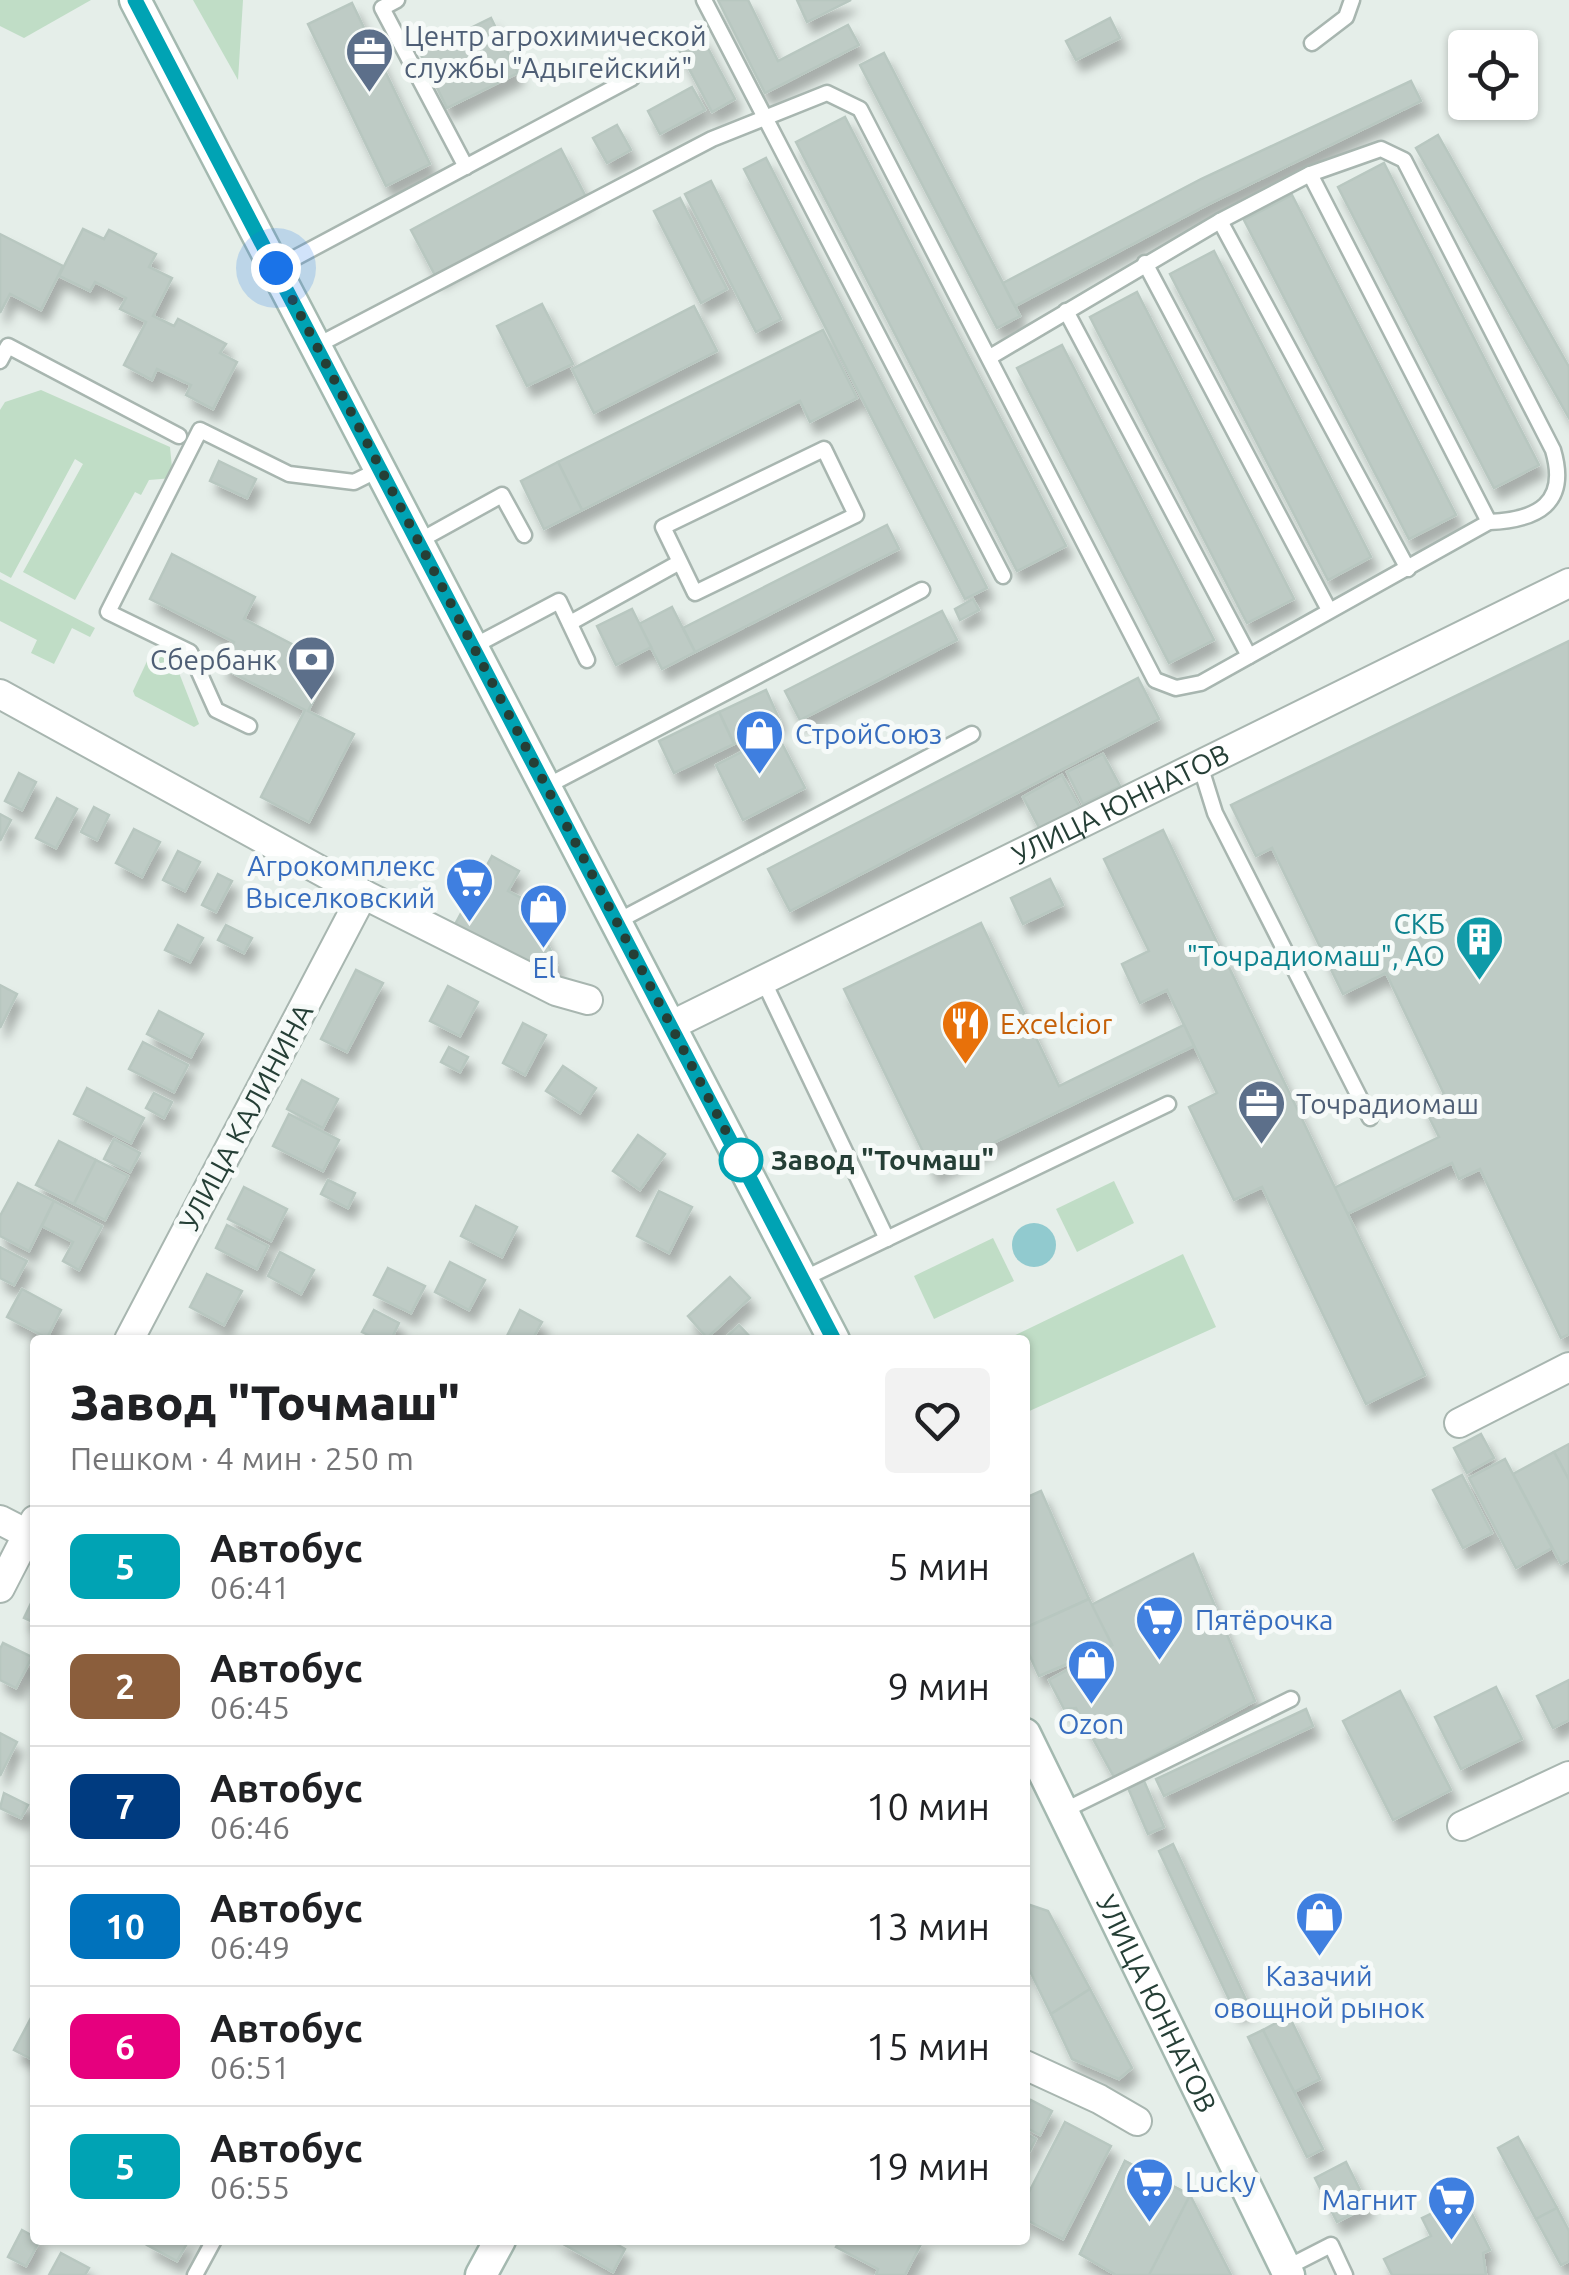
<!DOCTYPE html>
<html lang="ru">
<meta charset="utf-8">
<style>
body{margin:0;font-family:Ubuntu,sans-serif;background:#f2f2f2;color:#202124;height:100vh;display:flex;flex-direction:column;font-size:38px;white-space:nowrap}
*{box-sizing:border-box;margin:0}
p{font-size:32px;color:#757577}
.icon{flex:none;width:55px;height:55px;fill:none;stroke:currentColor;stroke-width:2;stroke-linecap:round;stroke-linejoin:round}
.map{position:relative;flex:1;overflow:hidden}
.panel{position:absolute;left:30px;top:1335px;width:1000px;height:910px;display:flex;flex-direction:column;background:#fff;border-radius:10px;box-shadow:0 2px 8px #0004}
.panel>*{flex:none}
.badge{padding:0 20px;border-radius:15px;font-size:35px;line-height:65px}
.tools{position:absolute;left:1448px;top:30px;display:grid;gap:20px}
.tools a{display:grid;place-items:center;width:90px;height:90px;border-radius:10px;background:#fff;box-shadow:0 2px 8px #0004;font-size:50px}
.you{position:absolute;width:50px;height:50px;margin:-25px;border:8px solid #fff;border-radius:50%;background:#1a73e8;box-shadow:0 0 0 15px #1a73e833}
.map>.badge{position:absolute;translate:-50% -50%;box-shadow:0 0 0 5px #fff}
.round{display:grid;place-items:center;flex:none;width:105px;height:105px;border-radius:10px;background:#f2f2f2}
.overview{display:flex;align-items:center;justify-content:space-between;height:170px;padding:0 40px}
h1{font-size:48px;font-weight:800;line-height:75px}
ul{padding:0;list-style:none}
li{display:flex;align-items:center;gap:30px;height:120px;padding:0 40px;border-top:2px solid #e0e0e0}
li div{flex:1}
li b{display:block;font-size:38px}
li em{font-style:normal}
li .badge{min-width:110px;font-weight:700;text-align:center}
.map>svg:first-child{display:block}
.green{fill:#c0ddc6}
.water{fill:#91cacf}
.building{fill:#becbc5;stroke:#b8c7c0;stroke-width:2.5;filter:url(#shadow)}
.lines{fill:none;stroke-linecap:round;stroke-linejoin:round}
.lane-casing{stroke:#a8b6b0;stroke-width:19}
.street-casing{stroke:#a8b6b0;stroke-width:32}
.secondary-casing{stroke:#a4b9b0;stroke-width:35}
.lane{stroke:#fff;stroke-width:14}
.street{stroke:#fff;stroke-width:28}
.secondary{stroke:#fff;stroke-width:30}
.line-casing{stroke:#fff;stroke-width:22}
.line{stroke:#00a3b4;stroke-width:15}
.walk{stroke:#253f36;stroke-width:10;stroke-dasharray:0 18}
.stop-dot{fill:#fff;stroke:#00a3b4;stroke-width:5}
.labels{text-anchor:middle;stroke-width:10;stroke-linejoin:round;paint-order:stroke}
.service-label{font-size:28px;fill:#4e5e75;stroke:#f6faf8;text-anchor:start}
.shop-label{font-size:28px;fill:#366cbe;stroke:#f6faf8;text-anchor:start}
.street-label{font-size:28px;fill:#253f36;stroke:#f6faf8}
.culture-label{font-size:28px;fill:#0d838f;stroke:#f6faf8;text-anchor:end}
.food-label{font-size:28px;fill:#c56008;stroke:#f6faf8;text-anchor:start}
.stop-label{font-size:28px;font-weight:bold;fill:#253f36;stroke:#f6faf8;text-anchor:start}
</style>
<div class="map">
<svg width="1569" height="2275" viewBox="0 0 1569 2275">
<defs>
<filter id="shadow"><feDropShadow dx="6" dy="11" stdDeviation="5" flood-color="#0004"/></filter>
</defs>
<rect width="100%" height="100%" fill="#e5eee9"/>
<!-- green -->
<g class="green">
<path d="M0 0H91L24 38 0 26Z"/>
<path d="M193 0H243L238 80Z"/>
<path d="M41 390 170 447 173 478 149 480 141 495 135 492 75 600 23 572 83 464 75 459 11 578 0 572V410L5 402Z"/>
<path d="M0 579 95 628 90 637 72 628 54 664 31 653 37 640 0 621Z"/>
<path d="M155 650 174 660 199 724 194 727 135 696 133 691 149 657Z"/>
<path d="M1114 1181 1134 1223 1077 1252 1056 1209Z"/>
<path d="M993 1238 1014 1281 934 1319 914 1276Z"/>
<path d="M1183 1254 1216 1327 1025 1413V1340H1005Z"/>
</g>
<!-- water -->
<circle class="water" cx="1034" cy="1245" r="22"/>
<!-- building -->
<g class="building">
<path d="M718 0H748L778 61 848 25 859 45 765 93Z"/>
<path d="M797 0H851L807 22Z"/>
<path d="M352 3 430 164 386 186 308 24Z"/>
<path d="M491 18 518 73 447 108 420 53Z"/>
<path d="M1110 18 1120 38 1076 60 1066 41Z"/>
<path d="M701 35 735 99 712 112 678 48Z"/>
<path d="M884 53 1020 316 997 328 860 65Z"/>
<path d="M1411 81 1421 101 1209 204 1015 306 1003 283 1201 179Z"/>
<path d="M692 87 705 110 660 134 648 111Z"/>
<path d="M845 117 1066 546 1017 571 796 142Z"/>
<path d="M617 125 631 150 607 163 593 138Z"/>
<path d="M1438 135 1569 367V418L1416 148Z"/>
<path d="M561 149 586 197 436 277 411 230Z"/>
<path d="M766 158 987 588 965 599 744 169Z"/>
<path d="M1384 163 1539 465 1494 488 1338 187Z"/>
<path d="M711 181 781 319 756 332 685 194Z"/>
<path d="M1292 195 1456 515 1409 539 1244 220Z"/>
<path d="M680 198 727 289 701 303 654 211Z"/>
<path d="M83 229 104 239 109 230 156 254 149 267 172 278 153 316 174 326 178 319 226 344 220 353 237 362 213 409 186 395 191 385 157 369 152 380 124 365 146 322 120 309 126 298 95 282 90 291 59 276Z"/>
<path d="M0 234 63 266 41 310 10 294 0 313Z"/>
<path d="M1214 251 1371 557 1328 580 1170 274Z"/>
<path d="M1137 292 1294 599 1247 623 1090 317Z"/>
<path d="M542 304 573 364 527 386 497 326Z"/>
<path d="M694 306 717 351 594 413 572 369Z"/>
<path d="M823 330 857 398 810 422 800 401 582 510 558 462Z"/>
<path d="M1062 345 1214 640 1169 663 1017 368Z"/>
<path d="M219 461 256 479 247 498 210 481Z"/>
<path d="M558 462 582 510 544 529 521 481Z"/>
<path d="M887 525 899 549 695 652 683 628Z"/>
<path d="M172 554 255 597 244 619 332 665 308 711 354 734 309 822 261 797 305 710 221 667 234 642 150 599Z"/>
<path d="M973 599 979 610 960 620 955 609Z"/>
<path d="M672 607 695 652 662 669 639 624Z"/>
<path d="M632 609 651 647 616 665 597 626Z"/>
<path d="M942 611 957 640 800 720 785 691Z"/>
<path d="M1569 641V1334L1561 1338 1480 1169 1459 1179 1452 1163 1347 1214 1334 1188 1439 1137 1423 1105 1444 1094 1386 973 1343 994 1272 848 1256 856 1231 805Z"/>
<path d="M1138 678 1159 719 790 911 768 869Z"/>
<path d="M766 690 780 721 734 744 719 712Z"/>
<path d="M719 712 734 744 674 773 659 741Z"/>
<path d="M777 734 805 788 743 820 716 765Z"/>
<path d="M1103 754 1120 786 1083 804 1067 772Z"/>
<path d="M19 773 36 782 22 810 5 801Z"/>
<path d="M1062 775 1083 813 1043 835 1023 797Z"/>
<path d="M57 798 77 809 56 848 36 838Z"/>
<path d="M94 807 109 815 97 840 81 832Z"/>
<path d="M0 814 11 820 0 841Z"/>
<path d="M134 829 160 842 142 877 116 863Z"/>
<path d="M1163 830 1425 1375 1366 1404 1262 1187 1234 1200 1189 1107 1217 1093 1167 990 1140 1003 1122 964 1149 951 1104 859Z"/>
<path d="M178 851 200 862 185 891 163 880Z"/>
<path d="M492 856 519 871 508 891 529 902 557 965 548 981 452 930Z"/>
<path d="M218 874 232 881 216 912 202 905Z"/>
<path d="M1050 879 1063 905 1023 924 1011 898Z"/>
<path d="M981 923 1059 1086 1184 1025 1194 1046 933 1172 844 989Z"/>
<path d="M178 925 203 938 190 962 165 950Z"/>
<path d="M226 925 252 938 244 953 218 940Z"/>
<path d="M356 970 383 983 347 1052 321 1039Z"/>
<path d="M0 985 17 994 0 1028Z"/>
<path d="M448 986 478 1002 460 1036 430 1021Z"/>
<path d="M159 1011 203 1034 191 1057 147 1034Z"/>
<path d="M523 1023 546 1035 525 1075 503 1063Z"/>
<path d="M143 1042 188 1065 174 1092 129 1069Z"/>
<path d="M449 1047 468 1057 460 1072 441 1062Z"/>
<path d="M563 1066 596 1088 580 1113 546 1091Z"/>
<path d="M302 1080 338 1099 323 1128 287 1109Z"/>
<path d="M87 1088 144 1118 131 1143 74 1114Z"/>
<path d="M154 1093 172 1102 164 1118 146 1108Z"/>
<path d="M289 1114 339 1140 323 1171 273 1146Z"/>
<path d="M638 1135 665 1154 640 1190 613 1171Z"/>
<path d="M114 1139 140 1153 130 1172 104 1159Z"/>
<path d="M59 1141 96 1160 74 1204 36 1185Z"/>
<path d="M96 1160 128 1176 105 1220 74 1204Z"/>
<path d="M328 1180 355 1193 348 1208 321 1194Z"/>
<path d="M18 1183 54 1201 29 1251 0 1236V1216Z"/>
<path d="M244 1187 287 1209 271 1241 228 1219Z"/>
<path d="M659 1191 692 1207 669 1253 637 1236Z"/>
<path d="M54 1201 102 1226 79 1270 63 1261 73 1242 42 1226Z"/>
<path d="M476 1206 517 1227 502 1257 461 1236Z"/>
<path d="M227 1225 268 1246 257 1269 216 1248Z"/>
<path d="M0 1247 27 1261 14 1285 0 1278Z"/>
<path d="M280 1252 314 1270 301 1294 268 1276Z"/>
<path d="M450 1262 485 1280 469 1310 435 1292Z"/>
<path d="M388 1268 425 1286 411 1313 374 1295Z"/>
<path d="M207 1274 242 1291 224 1325 190 1307Z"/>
<path d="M730 1277 750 1298 707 1338 688 1316Z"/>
<path d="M22 1289 61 1310 47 1338 7 1317Z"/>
<path d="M374 1310 399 1323 391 1340H378L362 1332Z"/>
<path d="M520 1310 542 1322 532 1340H505Z"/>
<path d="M739 1325 753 1340H723Z"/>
<path d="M1481 1434 1494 1458 1467 1473 1454 1448Z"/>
<path d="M1569 1444V1480L1554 1452Z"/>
<path d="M1554 1452 1569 1480V1560L1561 1564 1513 1474Z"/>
<path d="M1505 1459 1552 1548 1516 1568 1469 1478Z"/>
<path d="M1462 1475 1492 1533 1463 1548 1433 1490Z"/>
<path d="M1041 1491 1089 1599 1025 1628V1498Z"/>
<path d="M1193 1554 1255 1701 1114 1777 1076 1708 1064 1709 1049 1680 1112 1645 1091 1605Z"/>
<path d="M35 1595V1623L24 1618Z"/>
<path d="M1089 1599 1112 1645 1039 1676 1025 1645V1628Z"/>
<path d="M3 1643 32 1657 16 1688 0 1680V1649Z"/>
<path d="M1569 1680V1720L1553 1728 1537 1696Z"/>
<path d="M1496 1687 1522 1739 1461 1769 1435 1717Z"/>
<path d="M1400 1691 1451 1790 1393 1820 1343 1721Z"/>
<path d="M1306 1709 1313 1726 1164 1796 1156 1779Z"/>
<path d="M0 1733 17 1742 0 1776Z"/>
<path d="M1144 1781 1164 1827 1148 1834 1128 1788Z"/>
<path d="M4 1793 28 1805 21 1818 0 1808Z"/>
<path d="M1173 1844 1249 2006 1235 2012 1159 1851Z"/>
<path d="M1030 1905 1048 1911 1090 1989 1051 2014 1025 1961V1907Z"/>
<path d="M1090 1989 1132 2068 1119 2079 1072 2059 1051 2014Z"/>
<path d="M1289 2016 1320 2079 1294 2092 1263 2030Z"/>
<path d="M31 2018 35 2020V2061L14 2050Z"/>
<path d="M1263 2030 1323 2149 1307 2157 1248 2037Z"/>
<path d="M1031 2100 1052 2111 1040 2135 1025 2127V2111Z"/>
<path d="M1065 2122 1111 2146 1063 2239 1025 2219V2200Z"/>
<path d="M1025 2133 1036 2139 1025 2160Z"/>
<path d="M1518 2137 1557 2208 1536 2219 1498 2148Z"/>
<path d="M1125 2161 1190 2195 1231 2275H1116L1080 2254Z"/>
<path d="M1125 2161 1190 2195 1149 2275H1116L1080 2254Z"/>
<path d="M1346 2162 1368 2206 1337 2222 1315 2178Z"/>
<path d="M1464 2198 1490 2250 1483 2253 1486 2275H1392L1384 2259 1431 2236 1422 2218Z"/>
<path d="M1557 2208 1569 2231V2261L1561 2265 1536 2219Z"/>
<path d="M22 2230 40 2240 26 2266 8 2257Z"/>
<path d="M150 2240H189L177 2261 147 2245Z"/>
<path d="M556 2240H609L625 2249 613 2272Z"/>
<path d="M840 2240H923L905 2275H876L878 2269 836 2247Z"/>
<path d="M61 2253 89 2268 85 2275H49Z"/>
</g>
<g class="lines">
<defs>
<g id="lane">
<path d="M397 0 382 8 466 167"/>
<path d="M704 0 1003 576"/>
<path d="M1312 43 1346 17 1352 0"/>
<path d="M1310 174 1489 522"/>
<path d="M1220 221 1408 569"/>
<path d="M1145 263 1329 610"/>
<path d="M276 268 632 78"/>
<path d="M1066 311 1249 656"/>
<path d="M316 346 712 139 827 93 860 109 1155 680 1176 688 1201 683 1489 522C1537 520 1569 504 1553 450L1404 160 1381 149 1310 174 1220 221 990 357"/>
<path d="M0 361 8 346 179 436"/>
<path d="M419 541 502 495 524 535"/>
<path d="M570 623 680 562 695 593 856 515 824 449 663 527 680 562"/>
<path d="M474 646 559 601 587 660"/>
<path d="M249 726 216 710 190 652 108 612 200 430 289 474 354 482 380 469"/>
<path d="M1200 765 1215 813 1370 1118"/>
<path d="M547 786 922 590"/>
<path d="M618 921 972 734"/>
<path d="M763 980 887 1239"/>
<path d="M803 1279 1168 1104"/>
<path d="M1063 1811 1291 1699"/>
<path d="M1286 2268 1331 2245 1345 2275"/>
<path d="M195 2275 214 2240"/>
</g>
<g id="street">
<path d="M0 694 363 894 556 991 588 1000"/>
<path id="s1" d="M672 1025 1569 583"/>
<path d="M129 1340 363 894"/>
<path d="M1459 1423 1569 1367"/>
<path d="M0 1520 35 1538"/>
<path d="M0 1588 35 1520"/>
<path d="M1462 1826 1569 1776"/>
<path d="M1025 2065 1099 2099 1137 2121"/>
</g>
<g id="secondary">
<path d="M135 0 834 1340"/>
<path id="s2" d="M1025 1734 1289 2275"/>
<path d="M481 2275 500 2240"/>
</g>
</defs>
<!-- lane casing -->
<use href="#lane" class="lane-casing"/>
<!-- street casing -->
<use href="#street" class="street-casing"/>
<!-- secondary casing -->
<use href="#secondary" class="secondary-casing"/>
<!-- lane -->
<use href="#lane" class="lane"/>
<!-- street -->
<use href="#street" class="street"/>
<!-- secondary -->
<use href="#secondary" class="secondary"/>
</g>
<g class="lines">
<defs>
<path id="line" d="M135 0 834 1340"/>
</defs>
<!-- line casing -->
<use href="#line" class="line-casing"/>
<!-- line -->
<use href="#line" class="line"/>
<!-- walk -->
<path class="walk" d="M276 268 744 1166 741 1160"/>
</g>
<!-- icons -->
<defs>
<symbol id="office-pin" viewBox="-11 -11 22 30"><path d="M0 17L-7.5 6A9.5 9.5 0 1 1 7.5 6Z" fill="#5c6f8a" stroke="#f6faf8"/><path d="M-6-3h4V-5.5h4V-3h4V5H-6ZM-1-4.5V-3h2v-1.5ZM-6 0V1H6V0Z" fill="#fff"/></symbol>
<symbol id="bank-pin" viewBox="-11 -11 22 30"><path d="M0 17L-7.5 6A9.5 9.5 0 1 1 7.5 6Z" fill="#5c6f8a" stroke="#f6faf8"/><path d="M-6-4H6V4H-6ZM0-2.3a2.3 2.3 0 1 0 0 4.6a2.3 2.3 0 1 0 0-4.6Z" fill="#fff"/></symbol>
<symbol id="shop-pin" viewBox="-11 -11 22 30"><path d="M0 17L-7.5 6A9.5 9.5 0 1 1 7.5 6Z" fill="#3f7fe0" stroke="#f6faf8"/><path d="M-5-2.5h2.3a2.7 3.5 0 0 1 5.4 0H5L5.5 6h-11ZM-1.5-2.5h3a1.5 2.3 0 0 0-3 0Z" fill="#fff"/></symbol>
<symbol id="supermarket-pin" viewBox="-11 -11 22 30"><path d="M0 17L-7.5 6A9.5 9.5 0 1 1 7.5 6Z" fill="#3f7fe0" stroke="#f6faf8"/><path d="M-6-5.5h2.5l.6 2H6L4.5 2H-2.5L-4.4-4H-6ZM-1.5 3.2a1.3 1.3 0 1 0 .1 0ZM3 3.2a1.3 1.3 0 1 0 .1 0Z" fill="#fff"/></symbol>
<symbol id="building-pin" viewBox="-11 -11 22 30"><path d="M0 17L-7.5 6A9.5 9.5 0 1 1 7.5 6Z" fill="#0f9aa8" stroke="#f6faf8"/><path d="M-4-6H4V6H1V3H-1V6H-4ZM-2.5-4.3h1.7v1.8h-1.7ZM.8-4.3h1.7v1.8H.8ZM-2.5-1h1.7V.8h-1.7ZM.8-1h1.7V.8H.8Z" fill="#fff"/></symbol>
<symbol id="restaurant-pin" viewBox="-11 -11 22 30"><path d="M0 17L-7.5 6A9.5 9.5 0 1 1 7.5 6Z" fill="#e8710a" stroke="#f6faf8"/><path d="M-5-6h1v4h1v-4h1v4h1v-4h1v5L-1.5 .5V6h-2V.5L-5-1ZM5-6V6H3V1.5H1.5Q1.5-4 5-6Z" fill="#fff"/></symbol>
</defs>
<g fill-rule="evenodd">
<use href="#office-pin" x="342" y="24" width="55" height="75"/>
<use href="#bank-pin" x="284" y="632" width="55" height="75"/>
<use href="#shop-pin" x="732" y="706" width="55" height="75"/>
<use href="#supermarket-pin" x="442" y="854" width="55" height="75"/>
<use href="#shop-pin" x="516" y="880" width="55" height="75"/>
<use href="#building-pin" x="1452" y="912" width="55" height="75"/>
<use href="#restaurant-pin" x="938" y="996" width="55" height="75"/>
<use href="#office-pin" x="1234" y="1076" width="55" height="75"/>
<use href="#supermarket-pin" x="1132" y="1592" width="55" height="75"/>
<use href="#shop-pin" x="1064" y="1636" width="55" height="75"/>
<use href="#shop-pin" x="1292" y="1888" width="55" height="75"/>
<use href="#supermarket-pin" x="1122" y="2154" width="55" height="75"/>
<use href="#supermarket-pin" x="1424" y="2172" width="55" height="75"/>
</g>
<!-- markers -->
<circle class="stop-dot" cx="741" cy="1160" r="20"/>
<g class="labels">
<!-- service labels -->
<g class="service-label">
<text x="404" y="46">Центр агрохимической<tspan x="404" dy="32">службы "Адыгейский"</tspan></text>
<text x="277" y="670" text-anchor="end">Сбербанк</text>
<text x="1296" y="1114">Точрадиомаш</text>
</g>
<!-- shop labels -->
<g class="shop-label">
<text x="795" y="744">СтройСоюз</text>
<text x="435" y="876" text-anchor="end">Агрокомплекс<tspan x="435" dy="32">Выселковский</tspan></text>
<text x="544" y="978" text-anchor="middle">El</text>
<text x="1195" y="1630">Пятёрочка</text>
<text x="1091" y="1734" text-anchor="middle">Ozon</text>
<text x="1319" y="1986" text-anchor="middle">Казачий<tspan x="1319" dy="32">овощной рынок</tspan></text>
<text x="1185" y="2192">Lucky</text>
<text x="1417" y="2210" text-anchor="end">Магнит</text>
</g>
<!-- street labels -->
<g class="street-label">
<text dy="10" stroke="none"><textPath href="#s1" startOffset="500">УЛИЦА ЮННАТОВ</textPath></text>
<text transform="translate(246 1117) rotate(-62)" y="10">УЛИЦА КАЛИНИНА</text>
<text dy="10" stroke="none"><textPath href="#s2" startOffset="300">УЛИЦА ЮННАТОВ</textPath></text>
</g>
<!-- culture labels -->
<g class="culture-label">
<text x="1445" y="934">СКБ<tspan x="1445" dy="32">"Точрадиомаш", АО</tspan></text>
</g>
<!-- food labels -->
<g class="food-label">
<text x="1000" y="1034">Excelcior</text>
</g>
<!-- stop labels -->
<g class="stop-label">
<text x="771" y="1170">Завод "Точмаш"</text>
</g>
</g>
</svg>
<div class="tools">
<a><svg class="icon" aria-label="locate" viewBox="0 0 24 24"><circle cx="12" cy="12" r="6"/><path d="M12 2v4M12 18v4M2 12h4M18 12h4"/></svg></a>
</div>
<div class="you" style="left:276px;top:268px"></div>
<section class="panel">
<div class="overview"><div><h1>Завод &quot;Точмаш&quot;</h1><p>Пешком · 4 мин · 250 m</p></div><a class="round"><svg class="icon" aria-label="heart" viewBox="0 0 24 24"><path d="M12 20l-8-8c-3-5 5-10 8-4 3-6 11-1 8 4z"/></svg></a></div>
<ul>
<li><span class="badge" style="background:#00a3b4;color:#fff">5</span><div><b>Автобус</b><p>06:41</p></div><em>5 мин</em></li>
<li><span class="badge" style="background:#8b5e3c;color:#fff">2</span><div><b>Автобус</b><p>06:45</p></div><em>9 мин</em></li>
<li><span class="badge" style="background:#003b80;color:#fff">7</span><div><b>Автобус</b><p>06:46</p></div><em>10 мин</em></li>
<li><span class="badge" style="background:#0072bc;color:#fff">10</span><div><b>Автобус</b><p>06:49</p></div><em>13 мин</em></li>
<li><span class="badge" style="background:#e6007e;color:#fff">6</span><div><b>Автобус</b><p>06:51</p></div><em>15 мин</em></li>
<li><span class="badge" style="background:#00a3b4;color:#fff">5</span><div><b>Автобус</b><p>06:55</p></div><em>19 мин</em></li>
</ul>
</section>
</div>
